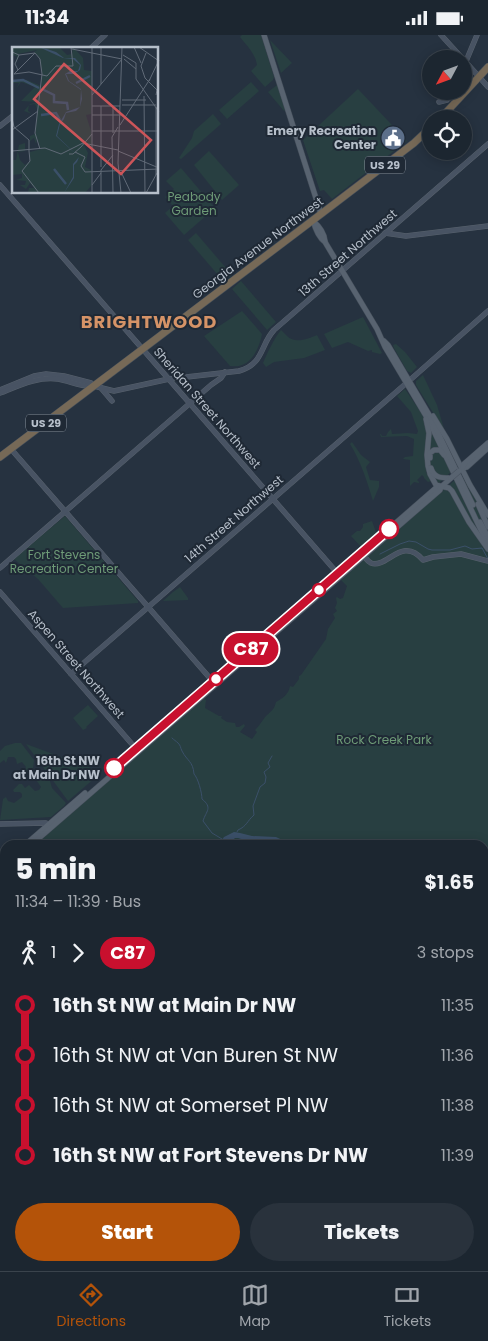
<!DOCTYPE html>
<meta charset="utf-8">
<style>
body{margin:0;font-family:Poppins,sans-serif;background:#29323c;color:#f1f3f6;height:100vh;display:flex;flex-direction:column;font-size:19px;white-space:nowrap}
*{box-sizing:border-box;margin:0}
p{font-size:16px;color:#a0a5ab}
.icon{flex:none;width:28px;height:28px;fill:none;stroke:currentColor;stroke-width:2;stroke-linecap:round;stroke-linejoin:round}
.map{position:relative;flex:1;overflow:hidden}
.panel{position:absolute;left:0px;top:805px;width:489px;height:431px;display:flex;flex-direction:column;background:#1c2630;border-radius:15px 15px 0 0;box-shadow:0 2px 12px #0003,0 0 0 1px #3a434c}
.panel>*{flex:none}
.badge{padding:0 10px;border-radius:16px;font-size:18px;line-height:32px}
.needle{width:32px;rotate:229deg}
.fabs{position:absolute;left:422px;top:15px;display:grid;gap:10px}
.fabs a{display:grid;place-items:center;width:50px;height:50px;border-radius:50%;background:#1c2630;box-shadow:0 2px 12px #0003,0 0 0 1px #3a434c;font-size:25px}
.map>.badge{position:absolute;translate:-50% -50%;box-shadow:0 0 0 2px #fff}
.legs{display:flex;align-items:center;gap:8px;height:55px;padding:0 15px;font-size:16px}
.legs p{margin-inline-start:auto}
.overview{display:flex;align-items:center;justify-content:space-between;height:85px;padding:0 15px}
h1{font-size:28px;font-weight:800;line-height:38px}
.action{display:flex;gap:10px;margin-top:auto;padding:10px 15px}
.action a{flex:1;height:58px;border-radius:30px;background:#b45309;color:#fff;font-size:20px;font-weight:800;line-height:58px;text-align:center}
.action a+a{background:#29323c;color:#f1f3f6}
ul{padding:0 15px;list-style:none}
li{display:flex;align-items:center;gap:18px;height:50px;font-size:19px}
li i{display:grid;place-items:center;width:8px;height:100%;margin:0 6px;background:currentColor}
li i::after{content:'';width:12px;height:12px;margin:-6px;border:4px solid;border-radius:50%;background:#1c2630}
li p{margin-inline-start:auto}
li:first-child i{background:linear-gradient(#0000 50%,currentColor 0)}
li:last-child i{background:linear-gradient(currentColor 50%,#0000 0)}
.status{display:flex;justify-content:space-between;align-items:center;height:35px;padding:0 25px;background:#1c2630;direction:ltr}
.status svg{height:14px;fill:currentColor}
.menu{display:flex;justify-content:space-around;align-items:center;height:70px;border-top:1px solid #3a434c;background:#1c2630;font-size:14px;color:#a0a5ab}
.menu a{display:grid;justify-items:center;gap:2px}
.menu .selected{color:#b45309}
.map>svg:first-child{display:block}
.green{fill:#283f41}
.water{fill:#3b5069}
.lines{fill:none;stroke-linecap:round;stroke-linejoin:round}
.stream{stroke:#3b5069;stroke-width:1}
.secondary-casing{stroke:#58626d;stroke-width:5.5}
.primary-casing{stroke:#434d59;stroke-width:6}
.highway-casing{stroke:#454f5a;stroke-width:8}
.secondary{stroke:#485363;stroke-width:4.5}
.primary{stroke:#586370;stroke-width:5}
.highway{stroke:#766957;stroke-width:7}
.primary-bridge-casing{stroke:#434d59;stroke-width:6;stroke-linecap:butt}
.primary-bridge{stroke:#586370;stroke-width:5}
.line-1-casing{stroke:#fff;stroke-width:11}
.line-1{stroke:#c8102e;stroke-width:8}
.stop-1-dot{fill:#fff;stroke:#c8102e;stroke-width:2.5}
.labels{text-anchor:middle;stroke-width:4;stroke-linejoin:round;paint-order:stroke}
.shield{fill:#1f2935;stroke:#89929d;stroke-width:1}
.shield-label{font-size:11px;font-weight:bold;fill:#b6bfca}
.poi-label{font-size:12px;font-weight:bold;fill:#b6bfca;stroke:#1f2935;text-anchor:end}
.park-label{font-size:12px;fill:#6e9b77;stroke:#1f2935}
.street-label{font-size:12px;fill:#b6bfca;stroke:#1f2935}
.stop-label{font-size:12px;font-weight:bold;fill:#b6bfca;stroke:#1f2935;text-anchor:end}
.district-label{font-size:18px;font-weight:bold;letter-spacing:1px;fill:#d59367;stroke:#1f2935}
.inset-river{fill:none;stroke:#3b5069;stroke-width:2.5}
.inset-road{fill:none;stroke:#606a77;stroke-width:1}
.view{fill:#cc5559;fill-opacity:0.15;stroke:#cc5559;stroke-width:2.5}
.inset-edge{fill:none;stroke:#b6bfca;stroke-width:2.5}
</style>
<div class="status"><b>11:34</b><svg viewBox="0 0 49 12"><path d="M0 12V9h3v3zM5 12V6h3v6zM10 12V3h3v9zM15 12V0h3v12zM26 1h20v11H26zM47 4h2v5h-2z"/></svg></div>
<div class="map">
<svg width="488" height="1236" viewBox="0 0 488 1236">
<rect width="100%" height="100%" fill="#263240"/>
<!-- green -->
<g class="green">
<path d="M242 0H261L274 42 273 45 265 52 251 36 257 30C255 18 247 11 240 2Z"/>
<path d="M270 5 292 28 281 38Z"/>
<path d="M251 47 259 56 227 84 219 75Z"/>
<path d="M277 50 285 75 284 76 268 57Z"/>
<path d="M358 54 407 106 332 164 324 155 320 156 303 105Z"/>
<path d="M213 79 221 89 181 124 179 123 192 103 194 96Z"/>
<path d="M209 116 239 150 222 165 194 130Z"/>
<path d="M181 133 215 173 184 200 165 178 173 171 165 162 174 154 166 146Z"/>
<path d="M196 198 232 240 224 247 188 205Z"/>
<path d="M241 246 276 287 267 295 232 254Z"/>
<path d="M242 276 262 299C259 315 250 334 230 331L204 301Z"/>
<path d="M363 282 382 318 380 319 372 317V315L368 316 348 307 332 313 324 299Z"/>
<path d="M281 295C283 297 285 299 287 301 295 309 308 304 317 300L325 315 304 323 274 327 266 332 263 328C268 317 273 305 281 295Z"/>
<path d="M396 309 405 317 417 332 411 338 407 336 394 313 393 310Z"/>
<path d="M423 340 437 370 445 397 416 350V346Z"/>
<path d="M405 354 422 379 426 390 428 435 426 437 431 446 428 447 424 443V442L422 440 417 445 419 447V448L414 447 410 451V425L403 424 405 422 413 421 414 404 407 401 381 402 380 399H381L382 401H386L388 397 391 394 392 399 408 398 417 399 418 396 411 377 397 361Z"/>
<path d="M429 390 451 437 438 449C424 433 428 409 429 390Z"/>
<path d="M352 407 361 420 370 427 366 432 370 445 379 446V452L373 466C367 446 361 427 350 409Z"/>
<path d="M465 436 488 477V1167L484 1170V810H33L204 664 206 665 205 673 219 681H222L221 683 227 687 235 688 236 692H239L244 689 245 691 240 697 252 704 257 697 255 695C258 692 260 689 263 685 268 677 274 677 276 667 282 664 289 659 290 651L293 652 299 644V641L301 640 326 604 328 594 335 583 333 579 337 576 335 573 337 568 336 563 337 562 340 564 343 563 347 551 341 545Z"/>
<path d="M65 481 138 566V568L63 573 38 544 14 524Z"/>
<path d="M372 486 377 500 362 513 351 501 357 496H360L363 492V489Z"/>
<path d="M180 552 188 563V565L163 566 173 557Z"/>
<path d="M88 670 98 681 86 692 87 693 83 695 73 683Z"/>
<path d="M15 708H21L34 725 33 734C37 739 43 740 46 745L50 746 52 753 66 768 64 771 51 782 0 785 3 764 6 762 8 766 14 768 22 762V759L20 757H14L13 755 19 749H22L25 753 29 750 35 756 39 755 41 752 32 739 28 740 23 736 26 732 22 727 17 729 16 724 14 722H8L6 728 4 725 0 728V716L5 711Z"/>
<path d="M26 709 102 737 68 766Z"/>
<path d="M5 835V1231H392L387 1236H0V839Z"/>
</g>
<!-- water -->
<path class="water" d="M234 797 240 798 252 801 276 802 293 810H284L273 807 254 808 238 803H235L227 810H218L224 802Z"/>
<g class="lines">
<!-- stream -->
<g class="stream">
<path d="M380 519 400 509 409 506 416 507 428 514 432 515H450L465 511 472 514 482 513 488 524"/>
<path d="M172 703C174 705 176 706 178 708 181 711 180 712 182 716 187 726 193 726 194 739 198 743 202 758 202 764 213 773 206 776 203 786L212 798 222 804"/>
<path d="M237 797 238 795C247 791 247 786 254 780L253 771 260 752 265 748 266 742 264 737 270 732 268 728 272 721"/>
<path d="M484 982 486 984 488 989"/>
<path d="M0 997 5 1000"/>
<path d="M23 1231 26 1236"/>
<path d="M352 1231 353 1236"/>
</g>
<defs>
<g id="secondary">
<path d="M441 0 463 24"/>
<path d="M90 14 105 0"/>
<path d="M464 25 488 52"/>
<path d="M464 31 477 0"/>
<path d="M439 67 447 65 453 57"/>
<path d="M0 91 14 80"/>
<path d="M0 150 339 540"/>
<path d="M385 198 406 201 488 191"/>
<path d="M101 353 112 366"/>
<path d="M0 355 34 341 46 339 64 341 91 348 94 351 114 356 169 344 239 336C264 329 260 310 274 295L488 109"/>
<path d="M0 358C18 351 38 341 58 344 70 346 81 352 93 351"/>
<path d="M11 414 215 649"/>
<path d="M362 519C365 522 367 526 371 528 387 534 402 500 423 525L433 522 461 519 488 526"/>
<path d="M0 533 211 350 221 343 225 337"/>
<path d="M0 557 138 716"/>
<path d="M71 639 410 345 488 276"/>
<path d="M0 789 46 788 50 791"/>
<path d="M484 1171 488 1168"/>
<path d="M0 1222 5 1228"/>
<path d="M8 1231 13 1236"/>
<path d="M387 1236 395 1231"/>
</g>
<g id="primary">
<path d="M264 0 321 179"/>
<path d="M313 185C315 193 318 202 325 207L377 294 385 312 429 386 488 510"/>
<path d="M313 186C319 191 324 198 325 206"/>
<path d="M384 306 388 310 431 383 473 470"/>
<path d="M433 381 447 404 470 450 488 480"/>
<path d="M426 384 429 398 427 420 428 431 430 439 436 450 449 453 452 456 469 487 488 514"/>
<path d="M430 423V418L434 415H440L444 420"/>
<path d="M431 433C434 443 441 443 450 443"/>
<path d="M463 433 467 432 488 413"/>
<path d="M462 434 464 429 488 408"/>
<path d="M478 469 488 492"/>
<path d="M480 487 488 502"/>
<path d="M273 595 437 452H441"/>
<path d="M25 810 85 758"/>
<path d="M31 810 440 455 441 452 451 443"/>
<path d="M0 831 5 827"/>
<path d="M0 837 5 832"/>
</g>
<g id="highway">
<path d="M440 84 488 32"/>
<path d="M0 422 321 179 414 108 431 92"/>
</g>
</defs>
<!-- secondary casing -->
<use href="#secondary" class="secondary-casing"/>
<!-- primary casing -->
<use href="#primary" class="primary-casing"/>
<!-- highway casing -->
<use href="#highway" class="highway-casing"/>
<!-- secondary -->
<use href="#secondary" class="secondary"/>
<!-- primary -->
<use href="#primary" class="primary"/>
<!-- highway -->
<use href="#highway" class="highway"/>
<defs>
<path id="primary-bridge" d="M451 443 459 436"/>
</defs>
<!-- primary-bridge casing -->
<use href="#primary-bridge" class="primary-bridge-casing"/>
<!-- primary-bridge -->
<use href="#primary-bridge" class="primary-bridge"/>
</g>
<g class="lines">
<defs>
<path id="line-1" d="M114 733 389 494"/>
</defs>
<!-- line-1 casing -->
<use href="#line-1" class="line-1-casing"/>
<!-- line-1 -->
<use href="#line-1" class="line-1"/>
</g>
<!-- icons -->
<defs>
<symbol id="civic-disc" viewBox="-11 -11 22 22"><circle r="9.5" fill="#5c6f8a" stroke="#1f2935"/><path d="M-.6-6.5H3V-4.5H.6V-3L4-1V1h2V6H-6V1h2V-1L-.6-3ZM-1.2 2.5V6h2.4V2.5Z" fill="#fff"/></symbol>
</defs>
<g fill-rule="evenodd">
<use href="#civic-disc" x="379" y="89" width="28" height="28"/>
</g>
<!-- markers -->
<g class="stop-1-dot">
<circle cx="389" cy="494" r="9"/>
<circle cx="319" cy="555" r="6"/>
<circle cx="216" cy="644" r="6"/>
<circle cx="114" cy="733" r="9"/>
</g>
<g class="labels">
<!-- shield labels -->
<g class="shield">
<rect x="365" y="121.5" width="40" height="17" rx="4"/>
<rect x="26" y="379.5" width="40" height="17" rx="4"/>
</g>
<g class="shield-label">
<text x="385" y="134">US 29</text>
<text x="46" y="392">US 29</text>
</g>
<!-- poi labels -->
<g class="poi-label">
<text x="376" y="100">Emery Recreation<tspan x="376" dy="14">Center</tspan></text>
</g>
<!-- park labels -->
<g class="park-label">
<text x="194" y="166">Peabody<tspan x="194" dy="14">Garden</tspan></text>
<text x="64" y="524">Fort Stevens<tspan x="64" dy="14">Recreation Center</tspan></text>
<text x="384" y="709">Rock Creek Park</text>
</g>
<!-- street labels -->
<g class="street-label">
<text transform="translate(258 213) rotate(-37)" y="4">Georgia Avenue Northwest</text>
<text transform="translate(348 218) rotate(-41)" y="4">13th Street Northwest</text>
<text transform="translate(207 373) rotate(49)" y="4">Sheridan Street Northwest</text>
<text transform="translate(234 484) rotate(-41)" y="4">14th Street Northwest</text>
<text transform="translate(76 629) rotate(49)" y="4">Aspen Street Northwest</text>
</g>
<!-- stop labels -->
<g class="stop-label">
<text x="100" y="730">16th St NW<tspan x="100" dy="14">at Main Dr NW</tspan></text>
</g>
<!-- district labels -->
<g class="district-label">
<text x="149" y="293">BRIGHTWOOD</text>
</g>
</g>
<!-- overview -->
<g transform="translate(12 12)">
<rect width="146" height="146" fill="#263240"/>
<path d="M0 0H47L55 8 60 7 61 0 71 11 72 23 80 24 79 67 74 68 79 84 80 99 72 98 76 106 73 120 79 123V139L73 146 16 145 17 141H22L18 136 14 142 8 138H13L14 134 4 133 10 131V127L0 128 1 113H4L7 98 13 96V104L6 105 8 113 13 118 18 114V105L29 102 25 91 24 97 22 91 18 94V89L23 87 26 59 25 62 23 57 17 58 16 64 20 67 12 64 18 57 27 55 9 54 23 40 9 35 4 42 7 36H0V33H15L29 39 30 28 28 11 22 5 25 3 6 7 7 9 3 18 5 9 0 8Z" fill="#283f41"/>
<path d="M29 1 35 2 44 5 52 11H63L69 18 68 23 62 27H54L55 29 57 34 69 42 70 52 68 60 64 64 54 66 52 72 48 77 45 89 67 110 65 115 62 118V131L52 146 61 130V117L67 110 44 89 47 77 54 65 68 60 69 43 56 34 53 27 58 24H66L68 18 61 12 51 11Z" fill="#3b5069"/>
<path class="inset-river" d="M0 34 11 33 27 41M64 36 78 29M30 42 42 48V55L55 56 56 63M29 68 44 66 48 73M42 122 54 137"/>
<path class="inset-road" d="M122 0 129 16M127 0 147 14M89 1V37M60 2 110 12M0 5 7 8 3 17 6 23M23 6 28 12 30 27 23 86 28 102M134 6 129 19 133 31 145 43 144 48M7 8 23 6M111 8 124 16V32L147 65M112 12 124 22M2 27 17 25 35 29 44 19H61L59 0M2 27 23 6M137 34 147 13M80 48 110 12M132 49 133 146M110 53H134M110 58H144M80 59H108M101 59V86M144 60V128M80 68H109M0 71 2 80 17 93V104M108 78 138 32M0 83 26 64M80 84H145M0 104 33 101 49 107 71 96 106 103M17 104 18 114 10 124 27 146M106 104 147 121M63 105 73 110 69 119 73 125 147 122M57 107H61L69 100 80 87M89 120V59M89 123 101 108M110 127 119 146M80 138 89 126M80 146V0M89 146V123M101 146 100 90 106 80M109 146 106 116 110 0M134 146 145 126"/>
<path class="view" d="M52 17 139 93 109 127 22 52Z"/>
<rect width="146" height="146" class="inset-edge"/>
</g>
</svg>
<div class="fabs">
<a><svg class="needle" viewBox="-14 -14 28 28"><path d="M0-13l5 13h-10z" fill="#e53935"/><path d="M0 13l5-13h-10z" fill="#a0a5ab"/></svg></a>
<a><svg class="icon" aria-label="locate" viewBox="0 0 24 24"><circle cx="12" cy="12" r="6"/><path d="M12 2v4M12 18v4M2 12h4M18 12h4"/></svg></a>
</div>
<b class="badge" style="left:251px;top:614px;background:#c8102e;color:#fff">C87</b>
<section class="panel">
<div class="overview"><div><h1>5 min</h1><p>11:34 – 11:39 · Bus</p></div><b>$1.65</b></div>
<div class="legs"><svg class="icon" aria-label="walk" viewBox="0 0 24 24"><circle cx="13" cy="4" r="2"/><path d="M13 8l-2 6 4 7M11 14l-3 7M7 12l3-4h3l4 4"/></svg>1<svg class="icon" aria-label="forward" viewBox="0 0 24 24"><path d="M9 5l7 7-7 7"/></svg><b class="badge" style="background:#c8102e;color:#fff">C87</b><p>3 stops</p></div>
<ul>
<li><i style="color:#c8102e"></i><b>16th St NW at Main Dr NW</b><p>11:35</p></li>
<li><i style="color:#c8102e"></i><span>16th St NW at Van Buren St NW</span><p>11:36</p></li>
<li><i style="color:#c8102e"></i><span>16th St NW at Somerset Pl NW</span><p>11:38</p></li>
<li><i style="color:#c8102e"></i><b>16th St NW at Fort Stevens Dr NW</b><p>11:39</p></li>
</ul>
<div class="action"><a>Start</a><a>Tickets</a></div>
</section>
</div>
<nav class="menu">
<a class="selected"><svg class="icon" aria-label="directions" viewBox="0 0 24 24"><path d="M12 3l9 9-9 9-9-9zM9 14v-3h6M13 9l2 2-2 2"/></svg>Directions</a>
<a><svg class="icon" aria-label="map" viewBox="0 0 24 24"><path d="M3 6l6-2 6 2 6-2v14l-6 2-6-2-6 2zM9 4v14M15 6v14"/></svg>Map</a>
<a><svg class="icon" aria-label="tickets" viewBox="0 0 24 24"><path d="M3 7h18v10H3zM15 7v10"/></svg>Tickets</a>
</nav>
